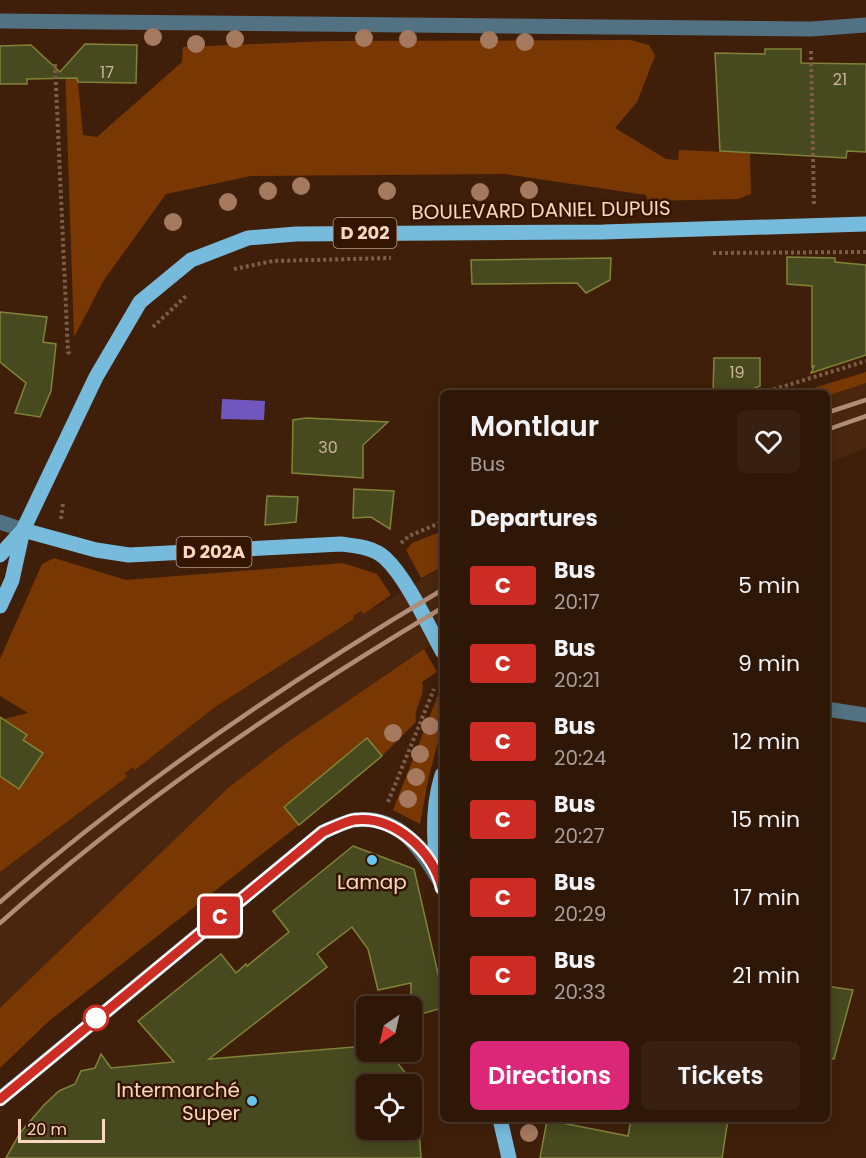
<!DOCTYPE html>
<meta charset="utf-8">
<style>
body{margin:0;font-family:Poppins,sans-serif;background:#372012;color:#f1f3f6;height:100vh;display:flex;flex-direction:column;font-size:22px;white-space:nowrap}
*{box-sizing:border-box;margin:0}
p{font-size:20px;color:#a79f9c}
.icon{flex:none;width:33px;height:33px;fill:none;stroke:currentColor;stroke-width:2;stroke-linecap:round;stroke-linejoin:round}
.map{position:relative;flex:1;overflow:hidden}
.side{position:absolute;left:440px;top:390px;width:390px;height:732px;display:flex;flex-direction:column;background:#2f1708;border-radius:9px;box-shadow:0 3px 15px #0003,0 0 0 2px #4a3629}
.side>*{flex:none}
.badge{padding:0 12px;border-radius:4px;font-size:21px;line-height:39px}
.needle{width:39px;rotate:214deg}
.buttons{position:absolute;left:356px;top:996px;display:grid;gap:12px}
.buttons a{display:grid;place-items:center;width:66px;height:66px;border-radius:9px;background:#2f1708;box-shadow:0 3px 15px #0003,0 0 0 2px #4a3629;font-size:30px}
.scale{position:absolute;left:18px;bottom:15px;width:87px;box-sizing:border-box;padding-left:6px;border:3px solid #fbd7c2;border-top:0;font-size:16px;line-height:21px;white-space:nowrap;color:#fbd7c2;-webkit-text-stroke:4px #341501;paint-order:stroke}
.map>.badge{position:absolute;translate:-50% -50%;box-shadow:0 0 0 3px #fff}
h2{padding:0 30px;font-size:22px;line-height:54px}
.round{display:grid;place-items:center;flex:none;width:63px;height:63px;border-radius:9px;background:#372012}
.headline{display:flex;align-items:center;justify-content:space-between;height:102px;padding:0 30px}
h1{font-size:28px;font-weight:600;line-height:45px}
.primary-button{display:flex;gap:12px;margin-top:auto;padding:12px 30px}
.primary-button a{flex:1;height:69px;border-radius:9px;background:#db2777;color:#fff;font-size:24px;font-weight:600;line-height:69px;text-align:center}
.primary-button a+a{background:#372012;color:#f1f3f6}
ul{padding:0;list-style:none}
li{display:flex;align-items:center;gap:18px;height:78px;padding:0 30px}
li div{flex:1}
li b{display:block;font-size:22px}
li em{font-style:normal}
li .badge{min-width:66px;font-weight:700;text-align:center}
.map>svg:first-child{display:block}
.built{fill:#4a260e}
.green{fill:#793803}
.water{fill:#7057c0}
.building{fill:#47491e;stroke:#818438;stroke-width:1.5}
.lines{fill:none;stroke-linecap:round;stroke-linejoin:round}
.path{stroke:#7e5d48;stroke-width:4;stroke-dasharray:3 3;stroke-linecap:butt}
.minor{stroke:#527182;stroke-width:15}
.major{stroke:#76badc;stroke-width:15}
.rail{stroke:#b08d78;stroke-width:4.5}
.tree{fill:#a5795e}
.line-casing{stroke:#fff;stroke-width:14}
.line{stroke:#cc2c24;stroke-width:9}
.poi-dot{fill:#68c4f0;stroke:#341501;stroke-width:2}
.stop-dot{fill:#fff;stroke:#cc2c24;stroke-width:3}
.labels{text-anchor:middle;stroke-width:5;stroke-linejoin:round;paint-order:stroke}
.number-label{font-size:16px;fill:#ceb499}
.shield{fill:#341501;stroke:#bf9d88;stroke-width:1.5}
.shield-label{font-size:18px;font-weight:bold;fill:#fbd7c2}
.street-label{font-size:20px;fill:#fbd7c2;stroke:#341501}
.poi-label{font-size:20px;fill:#fbd7c2;stroke:#341501}
</style>
<div class="map">
<svg width="866" height="1158" viewBox="0 0 866 1158">
<rect width="100%" height="100%" fill="#3f1f0a"/>
<!-- built -->
<g class="built">
<path d="M866 383V448L827 464V396Z"/>
<path d="M442 567V638L228 788 0 1008V872L127 777 125 773 133 767 136 769 215 707 354 619 353 616 361 611 364 614Z"/>
</g>
<!-- green -->
<g class="green">
<path d="M630 40 649 45 655 56 637 102 615 128 666 159 678 160 679 150 750 153 751 194 738 199 648 201 646 195 505 174 251 176 166 194 104 280 74 337 65 66 76 62 83 135 97 137 182 62 183 47 331 41Z"/>
<path d="M866 372V383L827 396 826 393H797Z"/>
<path d="M442 531V567L421 578 406 550 412 543Z"/>
<path d="M54 558 126 580 343 563 377 574 391 595 364 614 361 611 353 616 354 619 215 707 135 770 133 767 125 773 127 777 0 872V720L28 713 0 696V659L42 564Z"/>
<path d="M424 649 437 672 422 682C426 697 413 707 416 722L382 756 367 738 284 807 299 825 49 1021 0 1068V1008L228 788 285 744Z"/>
<path d="M442 693V727L428 780 420 824 393 810 438 695Z"/>
</g>
<!-- water -->
<path class="water" d="M222 399 265 401 264 420 221 419Z"/>
<!-- building -->
<g class="building">
<path d="M85 44 137 45 136 83 78 82 77 78 27 79V84H0V46L31 45 60 72Z"/>
<path d="M765 49H801V63L866 64V152L847 151 846 158 720 151 715 53 765 54Z"/>
<path d="M787 257 835 258V262L866 265V355L811 373 814 366 812 367V286L787 284Z"/>
<path d="M611 258 610 280 586 293 577 283 472 284 471 260Z"/>
<path d="M0 312 47 317 43 342 56 344 51 391 40 417 15 413 26 383 0 362Z"/>
<path d="M714 358H760V386L742 393H713Z"/>
<path d="M306 418 388 422 363 445V478L292 473 293 420Z"/>
<path d="M354 489 394 491 390 529 371 517 353 518Z"/>
<path d="M267 496 298 497 296 522 265 525Z"/>
<path d="M0 717 27 735 23 740 43 753 19 789 0 776Z"/>
<path d="M367 738 382 756 299 825 284 807Z"/>
<path d="M353 846 414 869 442 991V1008L411 1017V983L378 990 368 949 352 927 317 954 327 967 209 1059 366 1046V1052H389L414 1084H366V1130H419L421 1158H6L20 1133 44 1105 59 1091 75 1084 81 1071 95 1068 101 1054 111 1068 174 1062 138 1021 221 954 236 973 246 964 247 966 289 932 273 911Z"/>
<path d="M826 986 853 990 834 1059 826 1058Z"/>
<path d="M631 1119H728L722 1158H540L547 1120 628 1136Z"/>
</g>
<g class="lines">
<!-- path -->
<g class="path">
<path d="M811 51 814 206"/>
<path d="M55 64 68 352 72 356"/>
<path d="M713 253 866 252"/>
<path d="M234 269 273 261 391 258"/>
<path d="M153 327 187 295"/>
<path d="M762 393 866 361"/>
<path d="M61 519 63 503"/>
<path d="M401 543 409 536 442 522"/>
<path d="M388 802 434 689"/>
</g>
<!-- minor -->
<g class="minor">
<path d="M0 21 811 29 866 25"/>
<path d="M0 522 23 530"/>
<path d="M826 709 866 715"/>
<path d="M0 1099 323 832C333 828 344 822 354 820 399 815 419 846 439 880"/>
</g>
<!-- major -->
<g class="major">
<path d="M23 530 96 550 129 555 341 544C356 546 373 547 385 558 406 577 428 625 442 651"/>
<path d="M0 555 21 532"/>
<path d="M0 606 12 580 23 530 96 377 140 302 191 260 248 238 296 234 603 232 866 224"/>
<path d="M442 775C431 810 433 853 442 888"/>
<path d="M500 1119 509 1158"/>
</g>
<!-- rail -->
<g class="rail">
<path d="M826 413 866 400"/>
<path d="M826 430 866 416"/>
<path d="M0 902C137 783 287 682 442 590"/>
<path d="M0 923C136 802 286 701 442 608"/>
</g>
</g>
<!-- trees -->
<g class="tree">
<circle cx="153" cy="37" r="9"/>
<circle cx="364" cy="38" r="9"/>
<circle cx="235" cy="39" r="9"/>
<circle cx="408" cy="39" r="9"/>
<circle cx="489" cy="40" r="9"/>
<circle cx="525" cy="42" r="9"/>
<circle cx="196" cy="44" r="9"/>
<circle cx="301" cy="186" r="9"/>
<circle cx="529" cy="190" r="9"/>
<circle cx="268" cy="191" r="9"/>
<circle cx="387" cy="191" r="9"/>
<circle cx="480" cy="192" r="9"/>
<circle cx="228" cy="202" r="9"/>
<circle cx="173" cy="222" r="9"/>
<circle cx="430" cy="726" r="9"/>
<circle cx="393" cy="733" r="9"/>
<circle cx="420" cy="754" r="9"/>
<circle cx="416" cy="777" r="9"/>
<circle cx="408" cy="799" r="9"/>
<circle cx="529" cy="1133" r="9"/>
</g>
<g class="lines">
<defs>
<path id="line" d="M0 1099 323 832C333 828 344 822 354 820 394 815 433 851 442 888"/>
</defs>
<!-- line casing -->
<use href="#line" class="line-casing"/>
<!-- line -->
<use href="#line" class="line"/>
</g>
<!-- markers -->
<g class="poi-dot">
<circle cx="372" cy="860" r="6"/>
<circle cx="252" cy="1101" r="6"/>
</g>
<circle class="stop-dot" cx="96" cy="1018" r="12"/>
<g class="labels">
<!-- number labels -->
<g class="number-label">
<text x="107" y="78">17</text>
<text x="840" y="85">21</text>
<text x="737" y="378">19</text>
<text x="328" y="453">30</text>
</g>
<!-- shield labels -->
<g class="shield">
<rect x="333.5" y="218" width="63" height="30" rx="4.5"/>
<rect x="176.5" y="537" width="75" height="30" rx="4.5"/>
</g>
<g class="shield-label">
<text x="365" y="239">D 202</text>
<text x="214" y="558">D 202A</text>
</g>
<!-- street labels -->
<g class="street-label">
<text transform="translate(541 210) rotate(-1)" y="7">BOULEVARD DANIEL DUPUIS</text>
</g>
<!-- poi labels -->
<g class="poi-label">
<text x="372" y="889">Lamap</text>
<text x="240" y="1097" text-anchor="end">Intermarché<tspan x="240" dy="23">Super</tspan></text>
</g>
</g>
</svg>
<div class="buttons">
<a><svg class="needle" viewBox="-14 -14 28 28"><path d="M0-13l5 13h-10z" fill="#e53935"/><path d="M0 13l5-13h-10z" fill="#a79f9c"/></svg></a>
<a><svg class="icon" aria-label="locate" viewBox="0 0 24 24"><circle cx="12" cy="12" r="6"/><path d="M12 2v4M12 18v4M2 12h4M18 12h4"/></svg></a>
</div>
<div class="scale">20 m</div>
<b class="badge" style="left:220px;top:916px;background:#cc2c24;color:#fff">C</b>
<section class="side">
<div class="headline"><div><h1>Montlaur</h1><p>Bus</p></div><a class="round"><svg class="icon" aria-label="heart" viewBox="0 0 24 24"><path d="M12 20l-8-8c-3-5 5-10 8-4 3-6 11-1 8 4z"/></svg></a></div>
<h2>Departures</h2>
<ul>
<li><span class="badge" style="background:#cc2c24;color:#fff">C</span><div><b>Bus</b><p>20:17</p></div><em>5 min</em></li>
<li><span class="badge" style="background:#cc2c24;color:#fff">C</span><div><b>Bus</b><p>20:21</p></div><em>9 min</em></li>
<li><span class="badge" style="background:#cc2c24;color:#fff">C</span><div><b>Bus</b><p>20:24</p></div><em>12 min</em></li>
<li><span class="badge" style="background:#cc2c24;color:#fff">C</span><div><b>Bus</b><p>20:27</p></div><em>15 min</em></li>
<li><span class="badge" style="background:#cc2c24;color:#fff">C</span><div><b>Bus</b><p>20:29</p></div><em>17 min</em></li>
<li><span class="badge" style="background:#cc2c24;color:#fff">C</span><div><b>Bus</b><p>20:33</p></div><em>21 min</em></li>
</ul>
<div class="primary-button"><a>Directions</a><a>Tickets</a></div>
</section>
</div>
